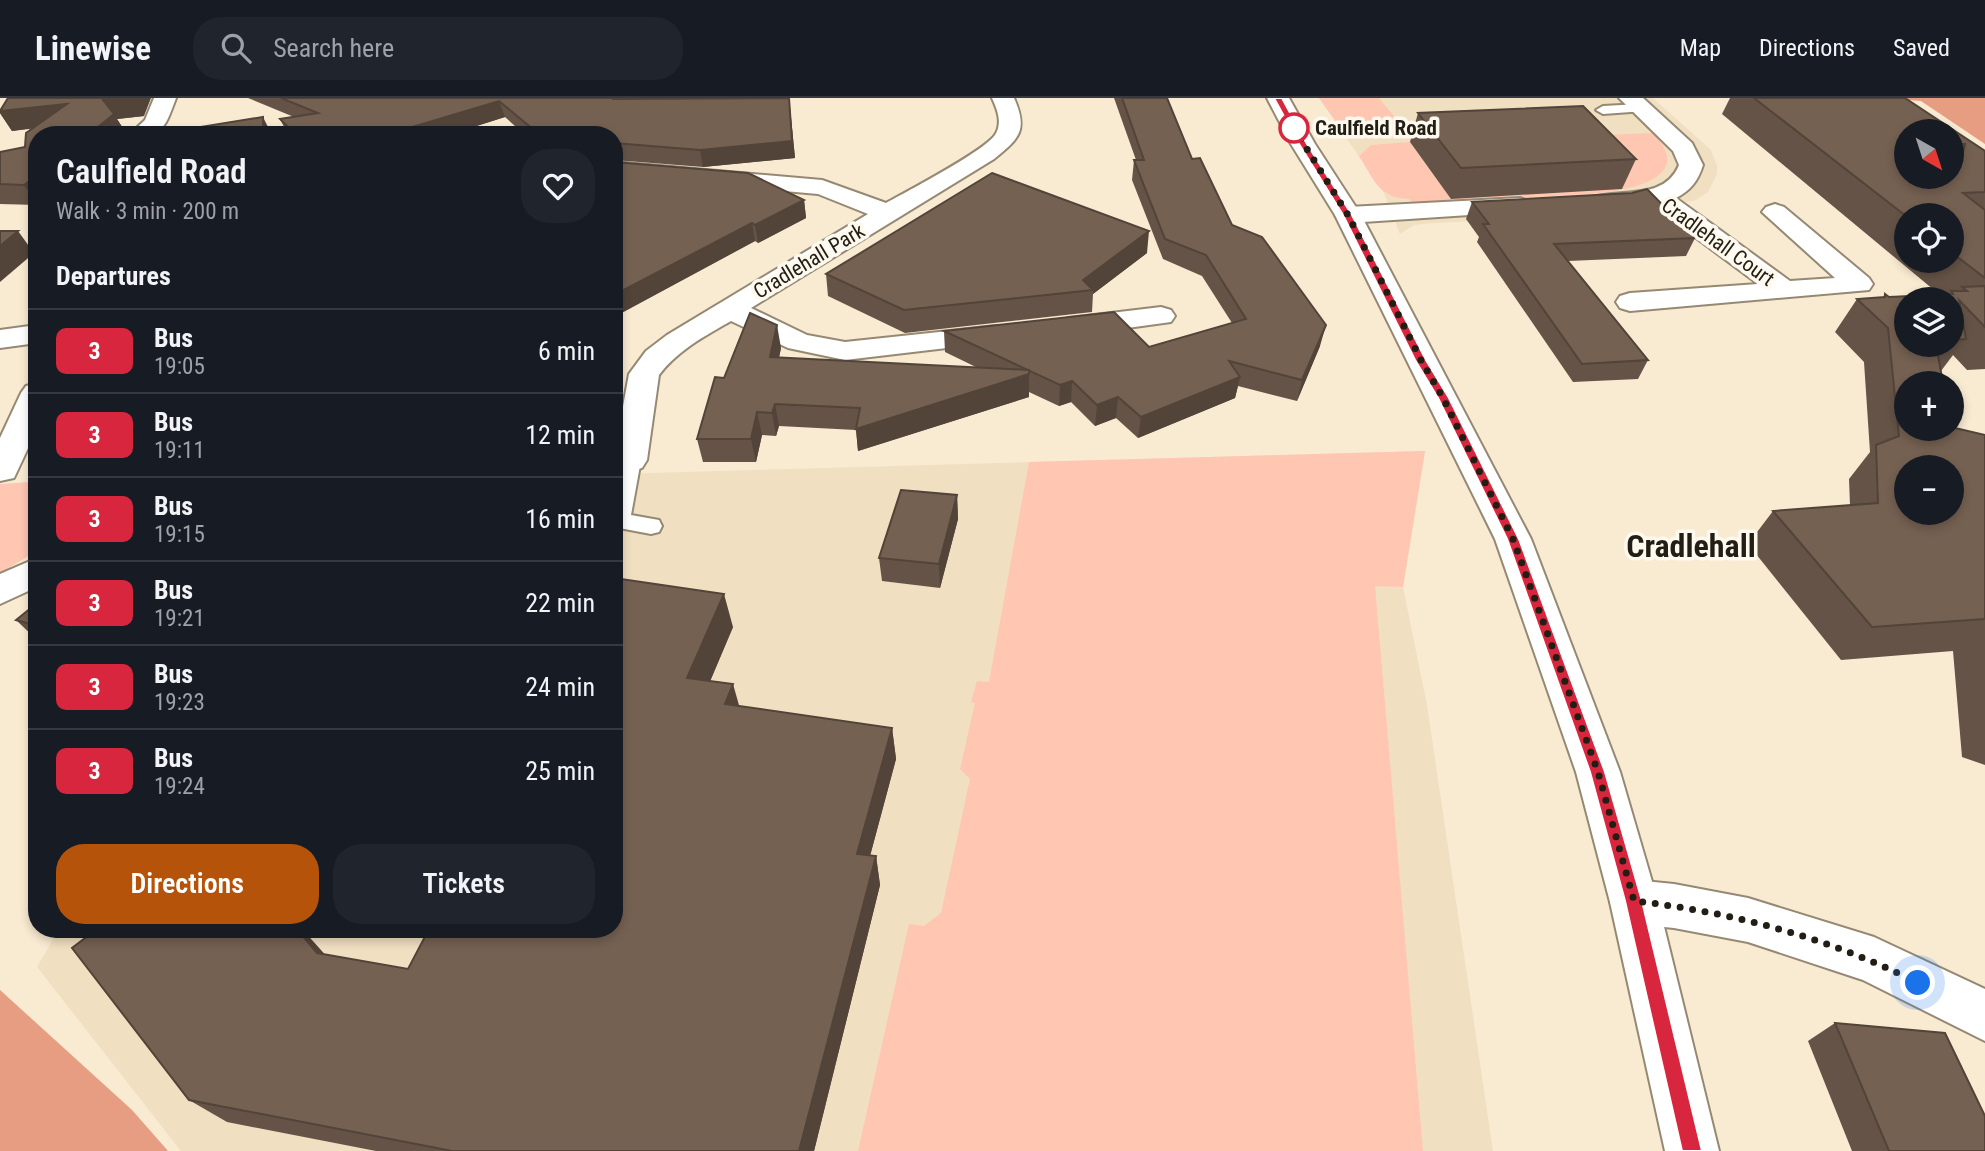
<!DOCTYPE html>
<meta charset="utf-8">
<style>
body{margin:0;font-family:"Roboto Condensed",sans-serif;background:#20242c;color:#f1f3f6;height:100vh;display:flex;flex-direction:column;font-size:26px;white-space:nowrap}
*{box-sizing:border-box;margin:0}
p{font-size:23px;color:#9ea1a6}
.icon{flex:none;width:38px;height:38px;fill:none;stroke:currentColor;stroke-width:2;stroke-linecap:round;stroke-linejoin:round}
.map{position:relative;flex:1;overflow:hidden}
.details{position:absolute;left:28px;top:28px;width:595px;height:812px;display:flex;flex-direction:column;background:#171b24;border-radius:28px;box-shadow:0 4px 10px #0003}
.details>*{flex:none}
.badge{padding:0 14px;border-radius:10px;font-size:24px;line-height:46px}
.needle{width:46px;rotate:141deg}
.buttons{position:absolute;left:1894px;top:21px;display:grid;gap:14px}
.buttons a{display:grid;place-items:center;width:70px;height:70px;border-radius:50%;background:#171b24;box-shadow:0 4px 10px #0003;font-size:35px}
.you{position:absolute;width:35px;height:35px;margin:-18px;border:5px solid #fff;border-radius:50%;background:#1a73e8;box-shadow:0 0 0 10px #1a73e833}
.map>.badge{position:absolute;translate:-50% -50%;box-shadow:0 0 0 4px #fff}
h2{padding:0 28px;font-size:26px;line-height:63px}
.round{display:grid;place-items:center;flex:none;width:74px;height:74px;border-radius:28px;background:#20242c}
.overview{display:flex;align-items:center;justify-content:space-between;height:119px;padding:0 28px}
h1{font-size:33px;font-weight:600;line-height:52px}
.cta{display:flex;gap:14px;margin-top:auto;padding:14px 28px}
.cta a{flex:1;height:80px;border-radius:28px;background:#b45309;color:#fff;font-size:28px;font-weight:600;line-height:80px;text-align:center}
.cta a+a{background:#20242c;color:#f1f3f6}
ul{padding:0;list-style:none}
li{display:flex;align-items:center;gap:21px;height:84px;padding:0 28px;border-top:2px solid #363941}
li div{flex:1}
li b{display:block;font-size:26px}
li em{font-style:normal}
li .badge{min-width:77px;font-weight:700;text-align:center}
header{display:flex;align-items:center;gap:42px;box-sizing:border-box;height:98px;padding:0 35px;background:#171b24;border-bottom:2px solid #363941}
header strong{font-size:33px}
nav{display:flex;gap:38px;margin-inline-start:auto;font-size:24px}
.search{width:490px;height:63px;background:#20242c;display:flex;align-items:center;gap:18px;box-sizing:border-box;padding:0 24px;border-radius:28px;color:#9ea1a6;font-size:26px}
.map>svg:first-child{display:block}
.built{fill:#f1dfc1}
.green{fill:#ffc6b2}
.forest{fill:#e69d82}
.lines{fill:none;stroke-linecap:round;stroke-linejoin:round}
.service-casing{stroke:#968973;stroke-width:4}
.minor-casing{stroke:#968973;stroke-width:4}
.tertiary-casing{stroke:#968973;stroke-width:4}
.service{fill:#fff;fill-rule:evenodd}
.minor{fill:#fff;fill-rule:evenodd}
.tertiary{fill:#fff;fill-rule:evenodd}
.wall{fill:#655347;fill-rule:evenodd}
.shaded-wall{fill:#524439}
.building{fill:#756152;stroke:#524439;stroke-width:2;fill-rule:evenodd}
.line{fill:#d7263d;stroke:#fff;stroke-width:2}
.walk{stroke:#231e15;stroke-width:7;stroke-dasharray:0 12.6}
.stop-dot{fill:#fff;stroke:#d7263d;stroke-width:3.5}
.labels{text-anchor:middle;stroke-width:7;stroke-linejoin:round;paint-order:stroke}
.far-stop-label{font-size:21px;font-weight:bold;fill:#231e15;stroke:#fef9ef;text-anchor:start}
.far-street-label{font-size:21px;fill:#231e15;stroke:#fef9ef}
.district-label{font-size:32px;font-weight:bold;fill:#231e15;stroke:#fef9ef}
</style>
<header>
<strong>Linewise</strong>
<div class="search"><svg class="icon" aria-label="search" viewBox="0 0 24 24"><circle cx="10" cy="10" r="6"/><path d="M15 15l6 6"/></svg>Search here</div>
<nav><a>Map</a><a>Directions</a><a>Saved</a></nav>
</header>
<div class="map">
<svg width="1985" height="1053" viewBox="0 0 1985 1053">
<rect width="100%" height="100%" fill="#f9ead2"/>
<!-- built -->
<g class="built">
<path d="M1319 0H1653L1711 52 1717 68V76L1708 94 1696 102 1637 116 1433 125 1414 127 1400 136 1384 95Z"/>
<path d="M1425 353 1403 489 1427 607 1493 1053H181L37 869 59 831H614V376Z"/>
</g>
<!-- green -->
<g class="green">
<path d="M1319 0H1379L1398 23 1424 22 1436 37 1365 40 1342 32Z"/>
<path d="M1653 35C1716 101 1551 98 1520 99 1484 101 1449 103 1413 105L1409 101C1378 100 1374 81 1359 58L1371 47 1410 44 1438 83 1574 38Z"/>
<path d="M1425 353 1403 489 1375 488 1423 1053H858L909 826 924 828 941 815 970 681 960 671 975 605 971 604 977 583 989 584 1029 364Z"/>
<path d="M30 384 37 386V453L0 475V386Z"/>
</g>
<!-- forest -->
<g class="forest">
<path d="M1882 0H1985V46L1921 3Z"/>
<path d="M0 892 132 1012 168 1053H0Z"/>
</g>
<g class="lines">
<defs>
<g id="service">
<path d="M1640 6 1647 10 1645 13 1603 16 1596 12 1603 8Z"/>
<path d="M630 355 638 357 641 362 631 417 659 422 662 428 659 434 651 436 614 429C614 407 610 377 622 357Z"/>
</g>
<g id="minor">
<path d="M154 0H176C164 32 164 37 129 37L145 22Z"/>
<path d="M992 0H1014C1028 32 1020 40 994 61L751 210 807 237 845 244 996 228 1006 231 1011 237 1006 243 845 262 788 250 731 223C705 238 678 252 659 277L647 362 642 370 630 373 618 370 614 357 629 276 646 253 667 237 868 116 818 96 614 78V64L822 82 886 105C908 93 984 53 995 37 1003 25 997 11 992 0Z"/>
<path d="M1619 0H1643L1692 45 1703 67C1698 83 1691 92 1676 100L1790 183 1835 180 1762 114 1766 109 1775 106 1784 109 1869 180 1873 186 1869 192 1630 213 1620 210 1616 204 1620 198 1630 195 1758 186 1652 107 1601 112 1592 109 1588 104 1592 99C1622 91 1665 102 1679 67L1673 53Z"/>
<path d="M1520 100 1529 103 1533 108 1529 113 1348 125 1339 122 1335 117 1339 112 1348 109Z"/>
<path d="M1161 209 1171 212 1175 218 1171 224 1069 238 1059 235 1054 229 1059 223 1069 220Z"/>
<path d="M37 227V245L0 250V232Z"/>
<path d="M37 285V331L14 380 0 383V340L21 295 26 288Z"/>
<path d="M37 460V489L0 506V476Z"/>
<path d="M1634 782 1674 786 1748 800 1874 839 1985 891V943L1863 882 1748 844 1674 830 1634 826 1617 819 1610 804 1617 789Z"/>
</g>
<path id="tertiary" d="M1267 0H1289L1315 46 1361 117 1531 441 1620 674 1658 804 1719 1053H1665L1610 804 1576 674 1495 441 1335 117 1291 46Z"/>
</defs>
<!-- service casing -->
<use href="#service" class="service-casing"/>
<!-- minor casing -->
<use href="#minor" class="minor-casing"/>
<!-- tertiary casing -->
<use href="#tertiary" class="tertiary-casing"/>
<!-- service -->
<use href="#service" class="service"/>
<!-- minor -->
<use href="#minor" class="minor"/>
<!-- tertiary -->
<use href="#tertiary" class="tertiary"/>
</g>
<!-- wall -->
<g class="wall">
<path d="M248 0H789L795 60 703 69 614 62V37H525L505 19 448 37H288L280 21 294 19Z"/>
<path d="M1114 0H1167L1192 61 1232 127 1320 248 1297 303 1238 288 1235 300 1138 340 1116 320 1095 328 1071 304 1059 308 1029 294V299L858 353 856 332 779 328 776 338 762 337 756 364H703L697 341 724 280 781 250 779 260 978 270 945 254 944 233 1149 249 1232 225 1202 178 1163 161 1132 82 1134 62H1136Z"/>
<path d="M1730 0H1905L1985 53V271L1967 272 1953 257 1941 273 1906 285 1985 521V667L1962 659 1953 553 1841 562 1748 446 1773 413 1850 407 1849 381 1870 354 1864 264 1835 234 1857 201 1882 200 1885 196 1889 199 1940 197 1722 16ZM1906 33H1951V79H1906ZM1906 117H1951V163H1906ZM1951 201V247H1906Z"/>
<path d="M0 15 144 18 117 21 126 35 37 37V107L0 106V54L25 49 32 30 12 33Z"/>
<path d="M1418 15 1636 61 1622 91 1451 101 1410 44Z"/>
<path d="M614 64 804 102 806 120 758 145 755 143 614 219Z"/>
<path d="M1472 104 1695 140 1686 158 1568 163 1648 262 1638 281 1573 284 1477 144 1479 139 1466 121Z"/>
<path d="M1147 155 1093 196 1092 214 905 235 828 198 826 176Z"/>
<path d="M957 397 958 421 940 490 882 483 879 460Z"/>
<path d="M614 480 733 529 710 583 739 608 892 630 896 661 870 758H876L880 787 814 1053H376L227 1024 189 1002 97 831H302L324 856 408 871Z"/>
<path d="M37 505V542L16 522Z"/>
<path d="M1835 925 1985 1053H1852L1808 943Z"/>
</g>
<!-- shaded-wall -->
<g class="shaded-wall">
<path d="M117 0H151L144 18 117 21 126 35 124 37H88L103 2Z"/>
<path d="M789 0 795 60 703 69 700 52Z"/>
<path d="M499 3 505 19 448 37H401L399 33Z"/>
<path d="M67 6 79 25 12 33 0 15V13Z"/>
<path d="M263 19 272 37H263Z"/>
<path d="M37 77V105L24 87Z"/>
<path d="M804 102 806 120 758 145 755 127Z"/>
<path d="M752 125 755 143 614 219V197Z"/>
<path d="M18 133 34 155 0 184V148Z"/>
<path d="M1149 133 1147 155 1093 196V192L1083 182Z"/>
<path d="M777 227 781 250 774 281 770 259Z"/>
<path d="M1326 227 1320 248 1297 303 1302 282Z"/>
<path d="M1029 276V299L858 353 856 331Z"/>
<path d="M1240 279 1235 300 1138 340 1141 319Z"/>
<path d="M1072 283 1071 304 1059 308 1060 287Z"/>
<path d="M1118 299 1116 320 1095 328 1097 307Z"/>
<path d="M775 306 779 328 776 338 772 315Z"/>
<path d="M757 314 762 337 756 364 751 341Z"/>
<path d="M957 397 958 421 940 490 939 466Z"/>
<path d="M724 496 733 529 698 612 687 580Z"/>
<path d="M733 586 742 618 725 606Z"/>
<path d="M892 630 896 661 863 784 857 756Z"/>
<path d="M876 758 880 787 814 1053H799Z"/>
<path d="M297 831H302L347 881 317 855Z"/>
</g>
<!-- building -->
<g class="building">
<path d="M8 0H117L103 2 114 16 88 37H37V77L24 87 0 86V54L25 49 26 35 67 6 0 13Z"/>
<path d="M281 0H615L614 1 789 0 792 43 700 52 614 45V37H540L499 3 399 33 404 37H296L280 21 318 15Z"/>
<path d="M1122 0H1167L1192 61 1200 60 1232 127 1262 139 1326 227 1302 282 1229 263 1240 279 1141 319 1118 299 1097 307 1072 283 1060 287 944 233 1114 214 1149 249 1246 221 1206 157 1165 141 1134 62H1144Z"/>
<path d="M1754 0H1905L1985 53V94L1963 95 1985 112V180L1951 154V117H1906V118ZM1906 33H1951V46H1965L1963 54 1951 57V79H1906Z"/>
<path d="M1583 8 1636 61 1461 70 1418 15Z"/>
<path d="M263 19V37H199L200 29Z"/>
<path d="M614 64 748 75 804 102 755 127 752 125 614 197Z"/>
<path d="M992 75 1149 133 1083 182 1093 192 904 212 826 176Z"/>
<path d="M1647 91 1695 140 1554 146 1648 262 1582 266 1483 126H1489L1472 104 1632 95Z"/>
<path d="M0 133H18L0 148Z"/>
<path d="M1985 188V229L1959 202 1966 241 1951 242V201H1906V247H1936L1943 285H1906V331H1951V329L1985 337V521L1872 529 1773 413 1878 405 1876 347 1899 338 1888 230 1857 201 1885 199V196L1889 199 1953 196 1951 193H1967L1962 189ZM1906 369H1951V415H1906Z"/>
<path d="M750 215 777 227 770 259 1029 272V276L856 331 860 310 775 306 772 315 757 314 751 341H697L715 279 724 280Z"/>
<path d="M901 392 957 397 939 466 879 460Z"/>
<path d="M614 480 724 496 687 580 733 586 725 606 892 630 857 756 876 758 799 1053H452L189 1002 72 850 97 831H297L317 855 408 871 429 831H614Z"/>
<path d="M37 505V528L16 522Z"/>
<path d="M1835 925 1945 935 1985 1018V1053H1889Z"/>
</g>
<!-- line -->
<path class="line" d="M1274 0H1282L1307 46 1352 117 1426 262 1449 300 1519 441 1605 674 1642 803 1702 1053H1682L1625 803 1590 674 1507 441 1438 300 1415 262 1343 117 1299 46Z"/>
<g class="lines">
<!-- walk -->
<path class="walk" d="M1294 30 1348 117 1421 262 1443 300 1513 441 1598 674 1634 803C1732 814 1830 840 1918 885"/>
</g>
<!-- markers -->
<circle class="stop-dot" cx="1294" cy="30" r="14"/>
<g class="labels">
<!-- far-stop labels -->
<g class="far-stop-label">
<text x="1315" y="37">Caulfield Road</text>
</g>
<!-- far-street labels -->
<g class="far-street-label">
<text transform="translate(1718 144) rotate(36)" y="7">Cradlehall Court</text>
<text transform="translate(809 163) rotate(-31)" y="7">Cradlehall Park</text>
</g>
<!-- district labels -->
<g class="district-label">
<text x="1691" y="459">Cradlehall</text>
</g>
</g>
</svg>
<div class="buttons">
<a><svg class="needle" viewBox="-14 -14 28 28"><path d="M0-13l5 13h-10z" fill="#e53935"/><path d="M0 13l5-13h-10z" fill="#9ea1a6"/></svg></a>
<a><svg class="icon" aria-label="locate" viewBox="0 0 24 24"><circle cx="12" cy="12" r="6"/><path d="M12 2v4M12 18v4M2 12h4M18 12h4"/></svg></a>
<a><svg class="icon" aria-label="layers" viewBox="0 0 24 24"><path d="M12 4l9 5-9 5-9-5zM3 14l9 5 9-5"/></svg></a>
<a>+</a>
<a>−</a>
</div>
<div class="you" style="left:1918px;top:885px"></div>
<section class="details">
<div class="overview"><div><h1>Caulfield Road</h1><p>Walk · 3 min · 200 m</p></div><a class="round"><svg class="icon" aria-label="heart" viewBox="0 0 24 24"><path d="M12 20l-8-8c-3-5 5-10 8-4 3-6 11-1 8 4z"/></svg></a></div>
<h2>Departures</h2>
<ul>
<li><span class="badge" style="background:#d7263d;color:#fff">3</span><div><b>Bus</b><p>19:05</p></div><em>6 min</em></li>
<li><span class="badge" style="background:#d7263d;color:#fff">3</span><div><b>Bus</b><p>19:11</p></div><em>12 min</em></li>
<li><span class="badge" style="background:#d7263d;color:#fff">3</span><div><b>Bus</b><p>19:15</p></div><em>16 min</em></li>
<li><span class="badge" style="background:#d7263d;color:#fff">3</span><div><b>Bus</b><p>19:21</p></div><em>22 min</em></li>
<li><span class="badge" style="background:#d7263d;color:#fff">3</span><div><b>Bus</b><p>19:23</p></div><em>24 min</em></li>
<li><span class="badge" style="background:#d7263d;color:#fff">3</span><div><b>Bus</b><p>19:24</p></div><em>25 min</em></li>
</ul>
<div class="cta"><a>Directions</a><a>Tickets</a></div>
</section>
</div>
